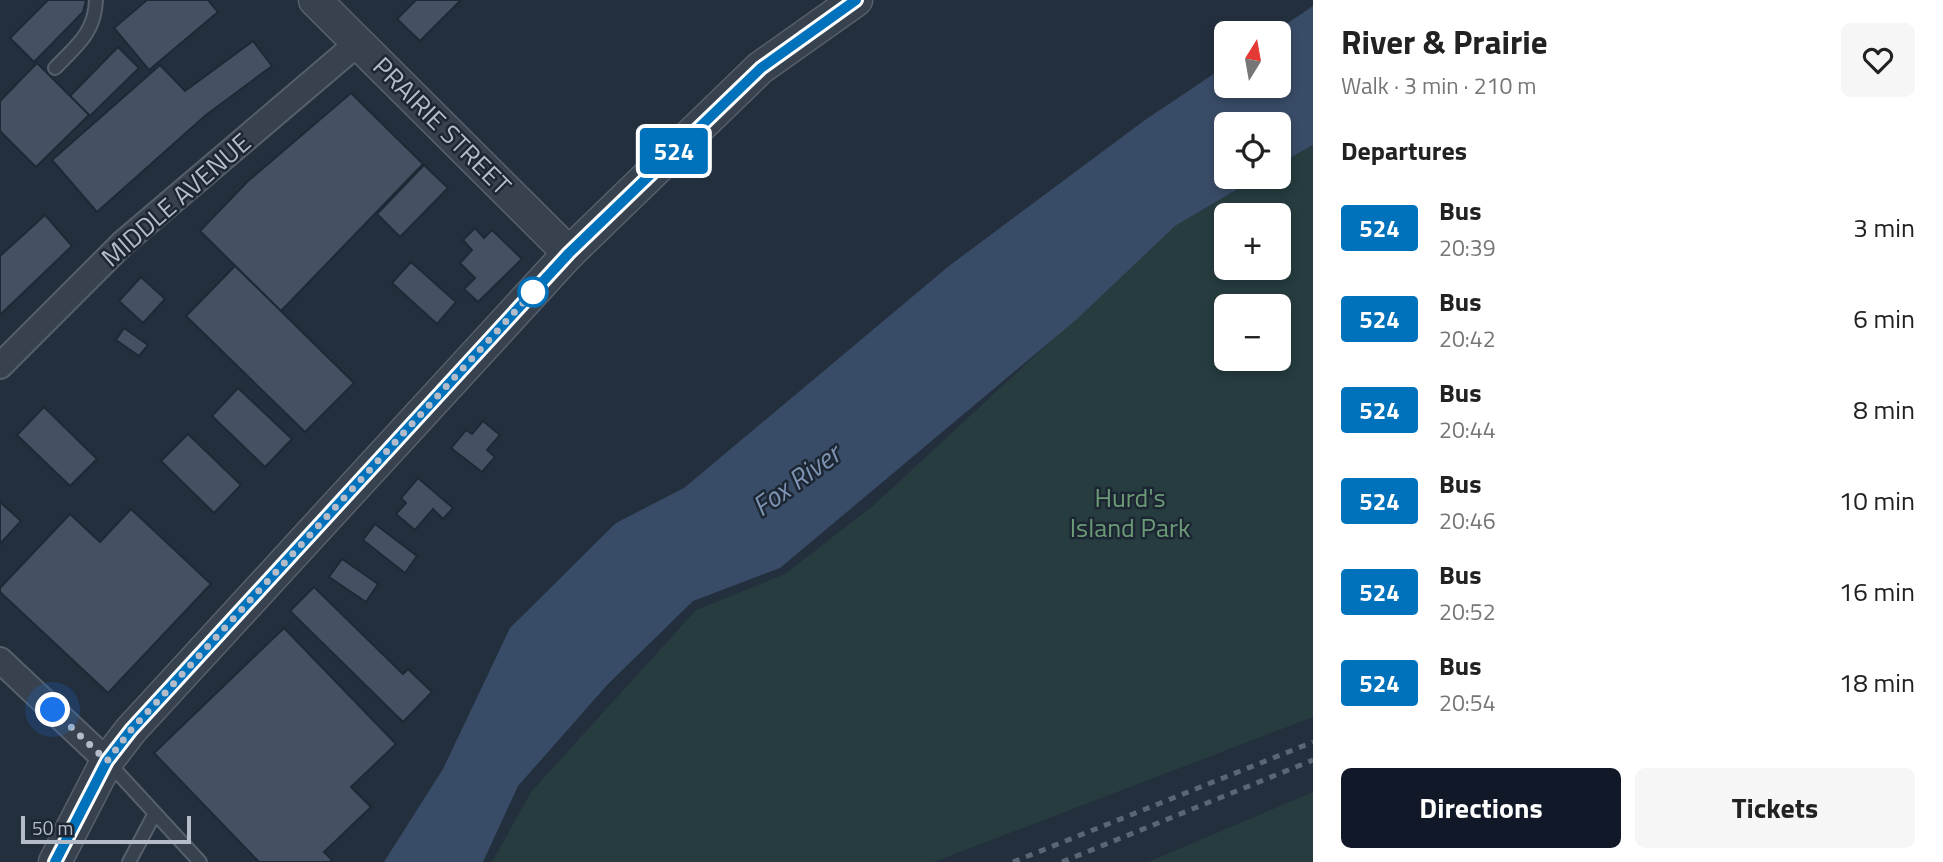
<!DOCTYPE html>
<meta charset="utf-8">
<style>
body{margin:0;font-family:"Titillium Web",sans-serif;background:#f6f6f6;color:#222;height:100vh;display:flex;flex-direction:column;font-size:26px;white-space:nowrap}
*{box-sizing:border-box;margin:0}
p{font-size:23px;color:#767676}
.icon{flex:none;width:38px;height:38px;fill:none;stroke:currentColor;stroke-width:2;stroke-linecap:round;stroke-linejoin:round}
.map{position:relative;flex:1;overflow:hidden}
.details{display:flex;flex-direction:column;background:#fff;width:630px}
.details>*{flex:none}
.badge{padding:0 14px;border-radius:5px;font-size:24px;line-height:46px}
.needle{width:46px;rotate:11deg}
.buttons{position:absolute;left:1214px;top:21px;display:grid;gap:14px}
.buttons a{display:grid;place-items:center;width:77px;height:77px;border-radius:10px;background:#fff;box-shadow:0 4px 10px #0003;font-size:35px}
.scale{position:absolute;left:21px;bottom:18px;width:170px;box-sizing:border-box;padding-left:7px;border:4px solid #b4bcc9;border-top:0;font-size:19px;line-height:24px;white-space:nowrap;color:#b4bcc9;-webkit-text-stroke:5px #1d2633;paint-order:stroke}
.you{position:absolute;width:35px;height:35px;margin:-18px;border:5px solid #fff;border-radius:50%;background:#1a73e8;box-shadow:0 0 0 10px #1a73e833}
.map>.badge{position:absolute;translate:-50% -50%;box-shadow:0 0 0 4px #fff}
h2{padding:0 28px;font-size:26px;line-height:63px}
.round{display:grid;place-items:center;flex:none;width:74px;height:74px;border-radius:10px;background:#f6f6f6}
.overview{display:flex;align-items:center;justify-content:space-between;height:119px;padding:0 28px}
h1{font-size:33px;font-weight:700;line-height:52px}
.cta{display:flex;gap:14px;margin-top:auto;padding:14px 28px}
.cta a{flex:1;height:80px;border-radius:10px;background:#111827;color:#fff;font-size:28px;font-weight:700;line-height:80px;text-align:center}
.cta a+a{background:#f6f6f6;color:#222}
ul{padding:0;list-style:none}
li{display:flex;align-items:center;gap:21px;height:91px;padding:0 28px}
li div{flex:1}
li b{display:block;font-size:26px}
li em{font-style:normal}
li .badge{min-width:77px;font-weight:700;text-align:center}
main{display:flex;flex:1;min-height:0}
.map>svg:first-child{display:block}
.green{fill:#263c3f;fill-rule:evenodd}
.water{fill:#394c67}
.building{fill:#455162;stroke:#1f2835;stroke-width:2}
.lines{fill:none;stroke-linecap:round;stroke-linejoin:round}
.service-casing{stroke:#565f6c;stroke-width:16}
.minor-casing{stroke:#565f6c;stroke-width:28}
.tertiary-casing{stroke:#565f6c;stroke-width:35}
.service{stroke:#38414e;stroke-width:12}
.minor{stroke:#38414e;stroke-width:24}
.tertiary{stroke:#38414e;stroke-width:32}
.rail{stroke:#5a6575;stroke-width:5;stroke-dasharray:7 7;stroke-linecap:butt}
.line-casing{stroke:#fff;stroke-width:16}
.line{stroke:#0072bc;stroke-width:10}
.walk{stroke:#b4bcc9;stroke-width:7;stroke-dasharray:0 12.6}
.stop-dot{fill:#fff;stroke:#0072bc;stroke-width:3.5}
.labels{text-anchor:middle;stroke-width:5;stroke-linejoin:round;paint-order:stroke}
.street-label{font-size:26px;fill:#b4bcc9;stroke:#1d2633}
.park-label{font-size:26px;fill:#6b9a76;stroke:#1d2633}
.water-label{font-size:28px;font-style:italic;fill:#7c92b1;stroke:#1d2633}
</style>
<main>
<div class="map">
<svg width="1313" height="862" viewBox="0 0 1313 862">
<rect width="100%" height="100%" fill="#242f3e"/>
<!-- green -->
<g class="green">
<path d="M1313 145V717L934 862H492L531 792 696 610 785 574 874 505 1175 226 1258 177H1279V164ZM1227 215H1279V268H1227ZM1227 306H1279V359H1227Z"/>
<path d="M1313 792V862H1148Z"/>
</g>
<!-- water -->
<path class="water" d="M1313 6V145L1279 164V124H1227V177H1258L1175 226 1077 319 780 568 693 601 608 684 518 786 483 862H384L443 769 510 628 616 523 684 488 949 266 1145 120 1227 65V86H1279V33H1273Z"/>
<!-- building -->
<g class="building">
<path d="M48 0H86L83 12 34 62 10 38Z"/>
<path d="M147 0H208L218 12 149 70 114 28Z"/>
<path d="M416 0H461L420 41 397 19Z"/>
<path d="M253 41 272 66 206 115 97 212 52 160 160 65 185 91Z"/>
<path d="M118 47 139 68 90 116 70 96Z"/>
<path d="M37 63 89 115 36 167 0 131V101Z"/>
<path d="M351 93 423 164 281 311 200 231 248 181Z"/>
<path d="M424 165 448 188 400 237 377 214Z"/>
<path d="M45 215 72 246 0 315V256Z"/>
<path d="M475 228 484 238 492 230 522 259 478 302 464 289 475 278 460 263 472 250 463 240Z"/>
<path d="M411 262 456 302 437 324 392 283Z"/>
<path d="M235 266 354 383 305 432 186 316Z"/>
<path d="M141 277 165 299 143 323 119 301Z"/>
<path d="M124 328 148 345 139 356 116 340Z"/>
<path d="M238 388 292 439 265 467 212 416Z"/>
<path d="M44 407 97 459 70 486 17 435Z"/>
<path d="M483 421 500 435 487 450 495 457 482 472 451 448 466 430 472 434Z"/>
<path d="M188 434 241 485 214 513 161 461Z"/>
<path d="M418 478 453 508 443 519 433 509 415 530 396 514 406 503 401 498Z"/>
<path d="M0 502 21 521 0 544Z"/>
<path d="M131 509 211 584 108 693 0 592V588L70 514 100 542Z"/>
<path d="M375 524 417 556 405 573 363 540Z"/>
<path d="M342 559 378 584 366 602 329 577Z"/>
<path d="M314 587 403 674 408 669 432 692 403 722 290 611Z"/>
<path d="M284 628 396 744 351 787 371 807 324 852 332 860 330 862H259L154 753Z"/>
</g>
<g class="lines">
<defs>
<g id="service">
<path d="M55 68C76 46 95 33 96 0"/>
<path d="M107 761 200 862"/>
<path d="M129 862 154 815"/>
</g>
<g id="minor">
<path d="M0 366 123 243 358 43"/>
<path d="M0 660 107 761"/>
</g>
<g id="tertiary">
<path d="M315 0 569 253"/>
<path d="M55 862 107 761 131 730 569 253 760 68 856 0"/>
</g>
</defs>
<!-- service casing -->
<use href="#service" class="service-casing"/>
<!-- minor casing -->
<use href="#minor" class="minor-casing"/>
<!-- tertiary casing -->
<use href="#tertiary" class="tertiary-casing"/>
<!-- service -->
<use href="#service" class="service"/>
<!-- minor -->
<use href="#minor" class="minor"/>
<!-- tertiary -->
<use href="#tertiary" class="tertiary"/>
<!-- rail -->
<g class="rail">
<path d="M1013 862 1313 742"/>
<path d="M1062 862 1313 760"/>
</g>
</g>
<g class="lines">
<defs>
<path id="line" d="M55 862 107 761 131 730 569 253 761 68 856 0"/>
</defs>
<!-- line casing -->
<use href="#line" class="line-casing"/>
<!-- line -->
<use href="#line" class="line"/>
<!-- walk -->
<path class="walk" d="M53 710 107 761 131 730 533 292"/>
</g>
<!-- markers -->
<circle class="stop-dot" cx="533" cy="292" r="14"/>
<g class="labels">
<!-- street labels -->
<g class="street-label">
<text transform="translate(442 126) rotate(45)" y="9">PRAIRIE STREET</text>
<text transform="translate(176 200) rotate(-41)" y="9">MIDDLE AVENUE</text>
</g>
<!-- park labels -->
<g class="park-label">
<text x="1130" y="507">Hurd's<tspan x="1130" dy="30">Island Park</tspan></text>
</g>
<!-- water labels -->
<g class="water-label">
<text transform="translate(796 480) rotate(-36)" y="10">Fox River</text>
</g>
</g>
</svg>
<div class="buttons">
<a><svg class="needle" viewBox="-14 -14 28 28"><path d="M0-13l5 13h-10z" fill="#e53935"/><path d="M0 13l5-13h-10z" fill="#767676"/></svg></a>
<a><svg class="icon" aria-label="locate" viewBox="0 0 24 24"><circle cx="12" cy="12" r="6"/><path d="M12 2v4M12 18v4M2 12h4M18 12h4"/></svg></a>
<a>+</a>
<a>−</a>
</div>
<div class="scale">50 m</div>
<div class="you" style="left:53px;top:710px"></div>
<b class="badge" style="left:674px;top:151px;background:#0072bc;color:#fff">524</b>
</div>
<section class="details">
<div class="overview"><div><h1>River &amp; Prairie</h1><p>Walk · 3 min · 210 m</p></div><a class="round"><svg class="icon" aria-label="heart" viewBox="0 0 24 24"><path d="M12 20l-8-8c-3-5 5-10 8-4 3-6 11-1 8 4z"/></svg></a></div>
<h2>Departures</h2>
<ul>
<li><span class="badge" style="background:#0072bc;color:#fff">524</span><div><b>Bus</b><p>20:39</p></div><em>3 min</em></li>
<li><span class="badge" style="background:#0072bc;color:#fff">524</span><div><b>Bus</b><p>20:42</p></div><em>6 min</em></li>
<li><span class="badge" style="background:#0072bc;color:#fff">524</span><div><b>Bus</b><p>20:44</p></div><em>8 min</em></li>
<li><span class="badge" style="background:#0072bc;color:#fff">524</span><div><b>Bus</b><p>20:46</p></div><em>10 min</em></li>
<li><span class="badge" style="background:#0072bc;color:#fff">524</span><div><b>Bus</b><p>20:52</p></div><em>16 min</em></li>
<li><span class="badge" style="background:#0072bc;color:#fff">524</span><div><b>Bus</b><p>20:54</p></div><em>18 min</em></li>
</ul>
<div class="cta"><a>Directions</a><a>Tickets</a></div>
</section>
</main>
